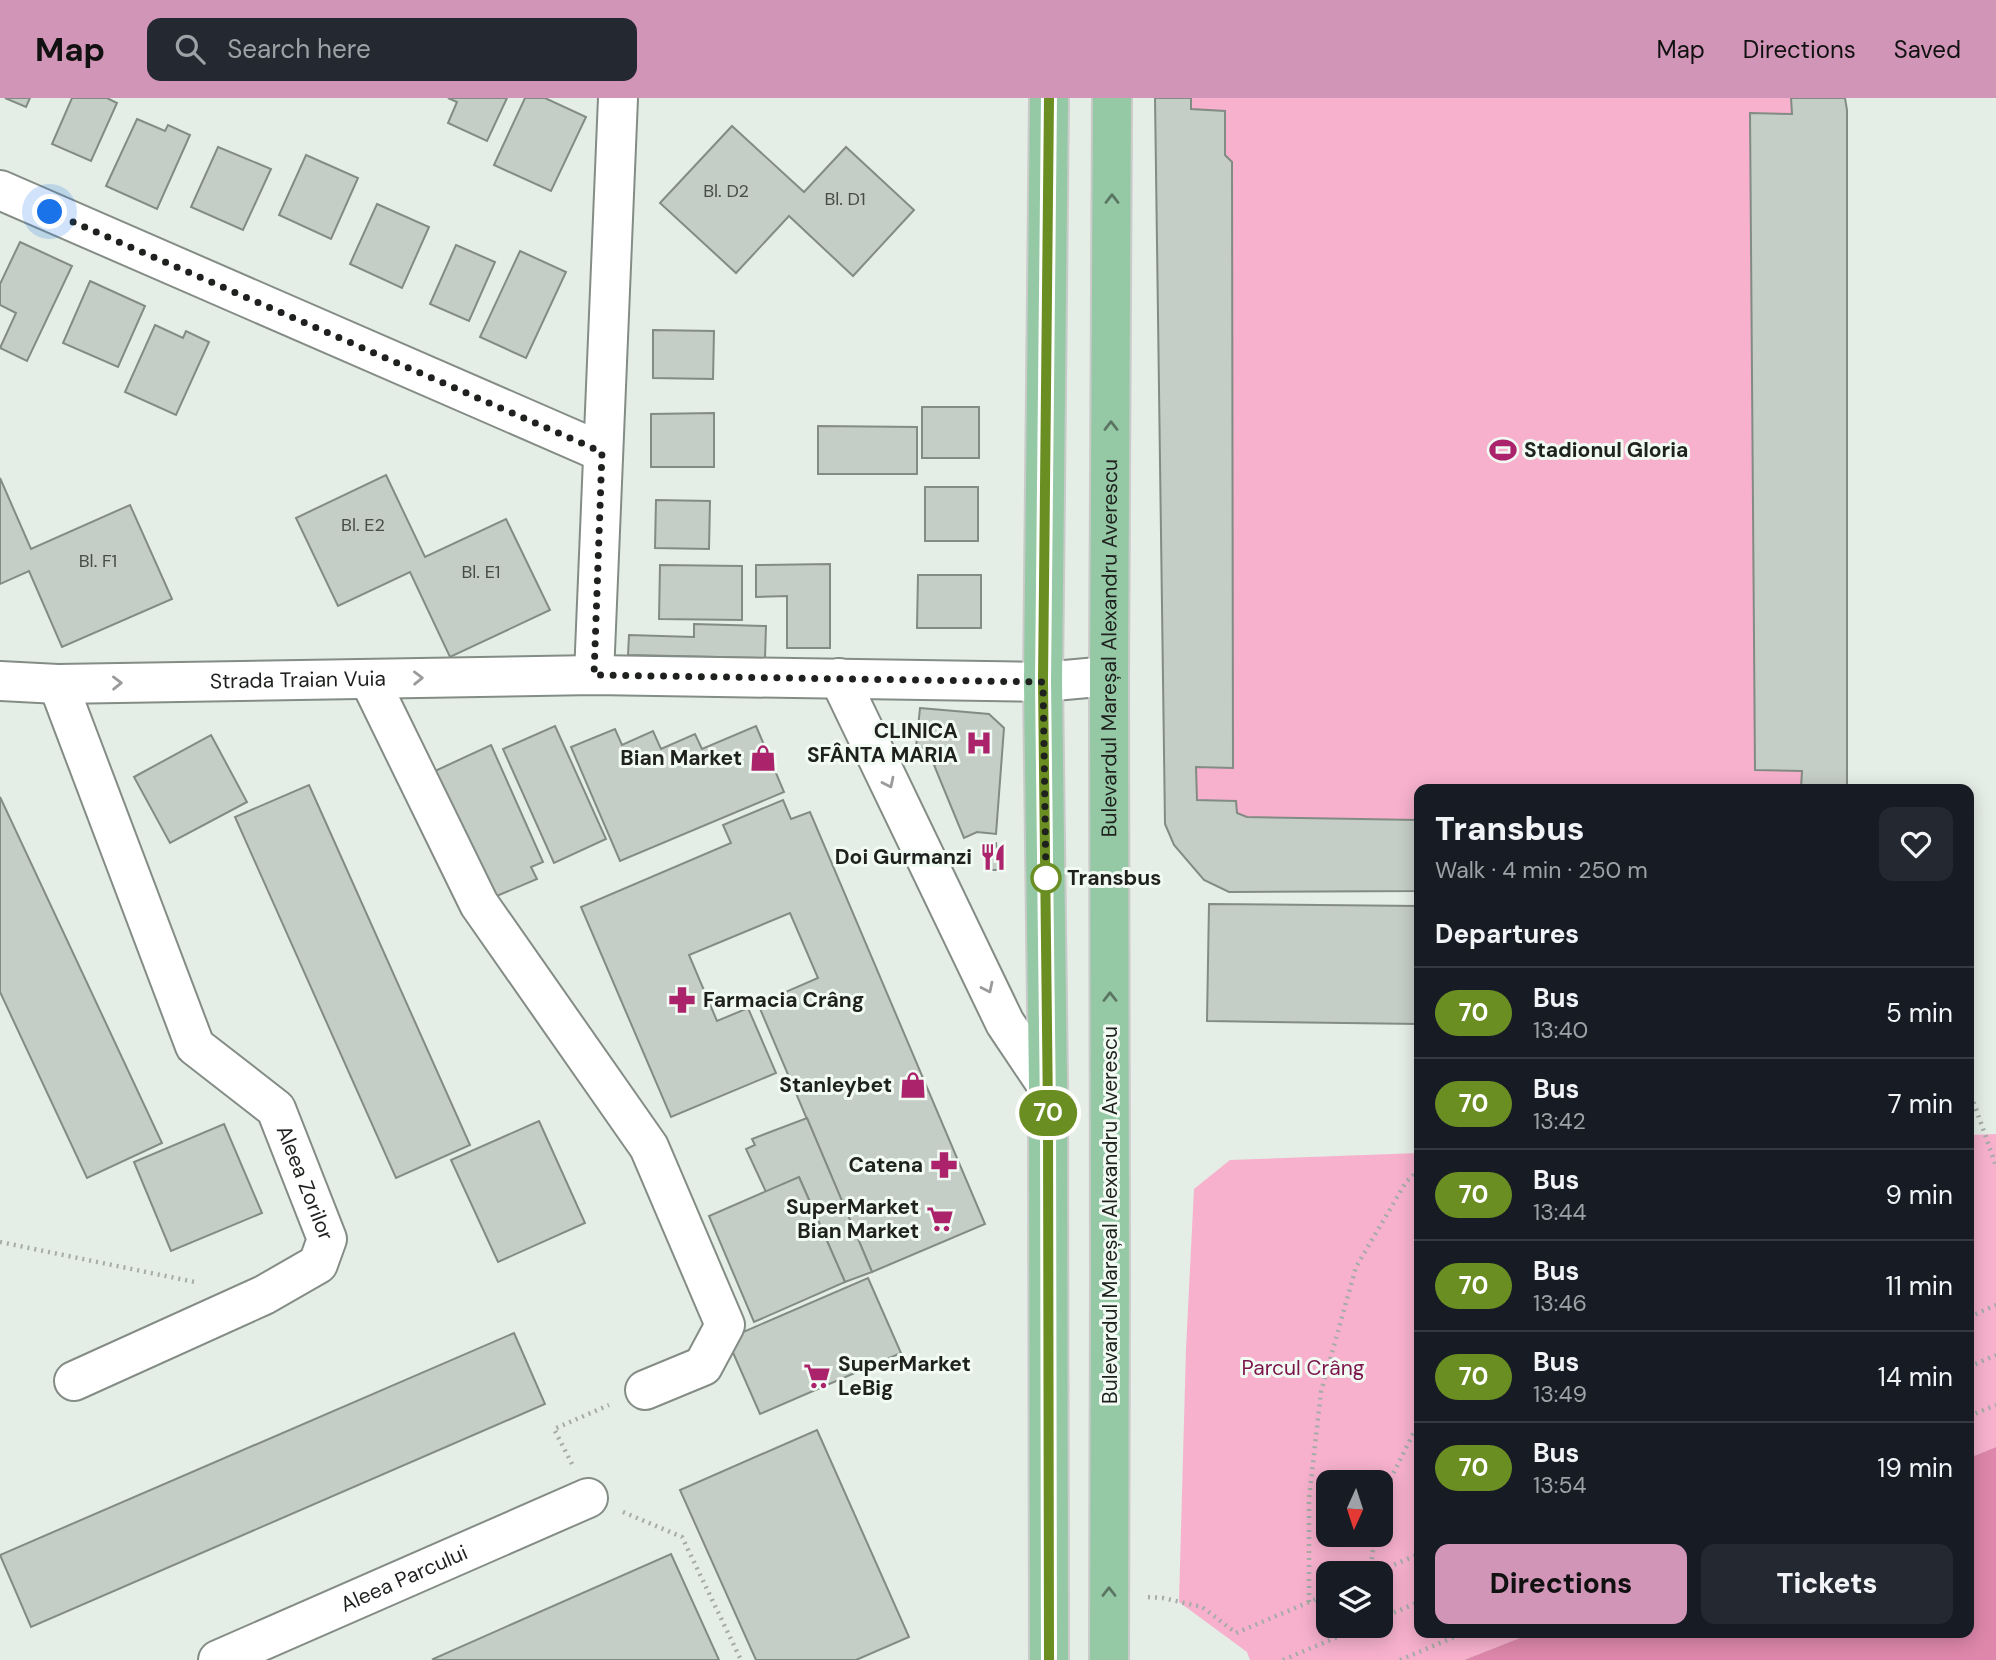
<!DOCTYPE html>
<meta charset="utf-8">
<style>
body{margin:0;font-family:"DM Sans",sans-serif;background:#242831;color:#f1f3f6;height:100vh;display:flex;flex-direction:column;font-size:26px;white-space:nowrap}
*{box-sizing:border-box;margin:0}
p{font-size:23px;color:#9ea1a6}
.icon{flex:none;width:38px;height:38px;fill:none;stroke:currentColor;stroke-width:2;stroke-linecap:round;stroke-linejoin:round}
.map{position:relative;flex:1;overflow:hidden}
.panel{position:absolute;left:1414px;top:686px;width:560px;height:854px;display:flex;flex-direction:column;background:#171b24;border-radius:14px;box-shadow:0 4px 18px #0003}
.panel>*{flex:none}
.badge{padding:0 14px;border-radius:23px;font-size:24px;line-height:46px}
.needle{width:46px;rotate:183deg}
.controls{position:absolute;left:1316px;top:1372px;display:grid;gap:14px}
.controls a{display:grid;place-items:center;width:77px;height:77px;border-radius:14px;background:#171b24;box-shadow:0 4px 18px #0003;font-size:35px}
.you{position:absolute;width:35px;height:35px;margin:-18px;border:5px solid #fff;border-radius:50%;background:#1a73e8;box-shadow:0 0 0 10px #1a73e833}
.map>.badge{position:absolute;translate:-50% -50%;box-shadow:0 0 0 4px #fff}
h2{padding:0 21px;font-size:26px;line-height:63px}
.round{display:grid;place-items:center;flex:none;width:74px;height:74px;border-radius:14px;background:#242831}
.head{display:flex;align-items:center;justify-content:space-between;height:119px;padding:0 21px}
h1{font-size:33px;font-weight:800;line-height:52px}
.action{display:flex;gap:14px;margin-top:auto;padding:14px 21px}
.action a{flex:1;height:80px;border-radius:14px;background:#d195b7;color:#111;font-size:28px;font-weight:800;line-height:80px;text-align:center}
.action a+a{background:#242831;color:#f1f3f6}
ul{padding:0;list-style:none}
li{display:flex;align-items:center;gap:21px;height:91px;padding:0 21px;border-top:2px solid #363941}
li div{flex:1}
li b{display:block;font-size:26px}
li em{font-style:normal}
li .badge{min-width:77px;font-weight:700;text-align:center}
header{display:flex;align-items:center;gap:42px;box-sizing:border-box;height:98px;padding:0 35px;background:#d195b7;color:#111}
header strong{font-size:33px}
nav{display:flex;gap:38px;margin-inline-start:auto;font-size:24px}
.search{width:490px;height:63px;background:#242831;display:flex;align-items:center;gap:18px;box-sizing:border-box;padding:0 24px;border-radius:14px;color:#9ea1a6;font-size:26px}
.map>svg:first-child{display:block}
.green{fill:#f7b1cd;fill-rule:evenodd}
.forest{fill:#de87ab}
.building{fill:#c4cdc6;stroke:#838b85;stroke-width:2}
.lines{fill:none;stroke-linecap:round;stroke-linejoin:round}
.minor-casing{stroke:#848c86;stroke-width:42}
.major-casing{stroke:#c9cac9;stroke-width:42}
.path{stroke:#a5aca6;stroke-width:4.5;stroke-dasharray:2 5;stroke-linecap:butt}
.minor{stroke:#fff;stroke-width:38}
.major{stroke:#95c9a5;stroke-width:38}
.oneway{stroke:#5a7562}
.oneway2{stroke:#9a9b9a}
.line-casing{stroke:#fff;stroke-width:16}
.line{stroke:#6b8e23;stroke-width:10}
.walk{stroke:#1e211e;stroke-width:7;stroke-dasharray:0 12.6}
.stop-dot{fill:#fff;stroke:#6b8e23;stroke-width:3.5}
.labels{text-anchor:middle;stroke-width:6;stroke-linejoin:round;paint-order:stroke}
.number-label{font-size:18px;fill:#484c48}
.poi-label{font-size:21px;font-weight:bold;fill:#1e211e;stroke:#f1faf3;text-anchor:end}
.street-label{font-size:21px;fill:#1e211e;stroke:#f1faf3}
.stop-label{font-size:21px;font-weight:bold;fill:#1e211e;stroke:#f1faf3;text-anchor:start}
.park-label{font-size:21px;fill:#7c154c;stroke:#f1faf3}
</style>
<header>
<strong>Map</strong>
<div class="search"><svg class="icon" aria-label="search" viewBox="0 0 24 24"><circle cx="10" cy="10" r="6"/><path d="M15 15l6 6"/></svg>Search here</div>
<nav><a>Map</a><a>Directions</a><a>Saved</a></nav>
</header>
<div class="map">
<svg width="1996" height="1562" viewBox="0 0 1996 1562">
<rect width="100%" height="100%" fill="#e4ede6"/>
<!-- green -->
<g class="green">
<path d="M1155 0H1845L1847 12V691H1419V793L1229 794 1204 782 1174 747 1165 726Z"/>
<path d="M1996 1036V1349L1969 1360V1037Z"/>
<path d="M1419 1055V1535H1532L1464 1562H1250L1247 1554 1179 1504 1186 1251 1194 1091 1230 1062ZM1381 1384V1437H1328V1384ZM1381 1475V1528H1328V1475Z"/>
</g>
<!-- forest -->
<path class="forest" d="M1996 1349V1562H1464L1532 1535H1969V1360Z"/>
<!-- building -->
<g class="building">
<path d="M5 0H30L26 9Z"/>
<path d="M72 0H107L117 5 91 63 52 46Z"/>
<path d="M448 0H507L487 43 448 25 457 4Z"/>
<path d="M525 0H545L586 19 551 93 494 67Z"/>
<path d="M1155 0H1191V11L1225 13V57L1232 64 1233 670 1196 669 1197 702 1236 703 1237 715 1247 719 1419 722V793L1229 794 1204 782 1174 747 1165 726Z"/>
<path d="M1791 0H1845L1847 12V691H1801L1802 673 1755 672 1750 15 1792 16Z"/>
<path d="M137 21 165 33 168 27 190 37 157 111 106 88Z"/>
<path d="M732 28 804 94 846 49 914 112 853 178 789 118 736 175 660 105Z"/>
<path d="M218 49 271 71 243 132 191 109Z"/>
<path d="M306 57 358 80 331 141 279 117Z"/>
<path d="M377 106 429 129 402 190 350 166Z"/>
<path d="M20 144 72 168 27 263 0 250 16 215 0 207V186Z"/>
<path d="M456 147 495 164 469 223 430 206Z"/>
<path d="M520 153 566 174 526 260 480 239Z"/>
<path d="M90 183 145 208 118 269 63 245Z"/>
<path d="M155 227 183 240 186 233 209 244 176 317 125 294Z"/>
<path d="M653 232 714 233 713 281 653 280Z"/>
<rect x="922" y="309" width="57" height="51"/>
<path d="M714 315V369H651V316Z"/>
<path d="M818 328 917 329V376H818Z"/>
<path d="M386 377 425 459 506 421 550 512 450 559 410 474 338 508 296 420Z"/>
<path d="M0 380 31 451 130 407 172 501 62 549 29 473 0 486Z"/>
<rect x="925" y="389" width="53" height="54"/>
<path d="M656 402 710 403 709 451 655 450Z"/>
<path d="M830 466V550H787V498L756 499V467Z"/>
<path d="M660 467 742 468V522L659 521Z"/>
<path d="M918 477H981V530H917Z"/>
<path d="M694 526 766 528 765 560 628 557 629 537 694 539Z"/>
<path d="M920 610 989 616 1004 630 996 736 977 734 964 740 934 667 945 663 941 652 916 649Z"/>
<path d="M555 628 606 741 554 765 503 651Z"/>
<path d="M756 628 784 694 620 763 571 649 615 631 622 647 653 633 661 651 695 636 702 651Z"/>
<path d="M211 637 247 704 170 745 134 679Z"/>
<path d="M491 647 543 764 531 769 537 781 492 800 435 673Z"/>
<path d="M309 687 470 1047 396 1080 235 719Z"/>
<path d="M0 699 162 1045 87 1080 0 894Z"/>
<path d="M783 702 791 721 810 714 985 1126 872 1174 758 906 818 880 790 815 689 857 717 923 748 910 776 975 671 1019 581 809 731 745 723 727Z"/>
<path d="M996 745 999 772H990L987 746Z"/>
<path d="M1209 806 1419 808V926L1207 923Z"/>
<path d="M807 1020 872 1174 845 1184 799 1079 766 1094 746 1051 755 1047 752 1041Z"/>
<path d="M539 1023 585 1125 498 1164 451 1062Z"/>
<path d="M224 1026 262 1115 171 1153 134 1064Z"/>
<path d="M799 1079 845 1184 754 1224 709 1118Z"/>
<path d="M868 1180 901 1255 760 1316 727 1241Z"/>
<path d="M514 1235 545 1306 31 1529 0 1457Z"/>
<path d="M817 1332 909 1539 856 1562H756L680 1392Z"/>
<path d="M671 1456 719 1562H434L433 1561Z"/>
</g>
<g class="lines">
<defs>
<g id="minor">
<path d="M0 92 602 354"/>
<path d="M594 577 618 0"/>
<path d="M839 580 1005 925 1048 989"/>
<path d="M369 581 479 806 649 1049 725 1227 703 1268 645 1292"/>
<path id="s1" d="M0 583 58 586 594 577 1043 584 1109 578"/>
<path id="s2" d="M58 586 195 948 276 1011 327 1141 318 1166 264 1197 74 1283"/>
<path id="s3" d="M218 1562 588 1400"/>
</g>
<g id="major">
<path d="M1049 1562 1048 989 1043 584 1049 0"/>
<path id="s4" d="M1109 1562 1110 1178 1109 578 1112 0"/>
</g>
</defs>
<!-- minor casing -->
<use href="#minor" class="minor-casing"/>
<!-- major casing -->
<use href="#major" class="major-casing"/>
<!-- path -->
<g class="path">
<path d="M1969 991 1996 1068"/>
<path d="M0 1144 195 1184"/>
<path d="M1969 1219 1996 1207"/>
<path d="M1969 1269 1996 1257"/>
<path d="M1969 1318 1996 1307"/>
<path d="M572 1366 554 1331 609 1307"/>
<path d="M1381 1400 1415 1332 1419 1329"/>
<path d="M623 1414 682 1439 741 1562"/>
<path d="M1370 1475 1375 1437"/>
<path d="M1375 1475 1419 1456"/>
<path d="M1148 1499 1163 1500 1202 1509 1236 1535 1328 1496"/>
<path d="M1309 1504V1401L1321 1294 1356 1169 1406 1084 1419 1072"/>
<path d="M1381 1520 1419 1504"/>
<path d="M1283 1562 1363 1528"/>
<path d="M1400 1562 1464 1535"/>
</g>
<!-- minor -->
<use href="#minor" class="minor"/>
<!-- major -->
<use href="#major" class="major"/>
</g>
<!-- one-way arrows -->
<defs><path id="oneway-chevron" d="M-2-3.5L2.5 0L-2 3.5" fill="none" stroke-width="1.6" stroke-linecap="round" stroke-linejoin="round" transform="scale(1.75)"/></defs>
<g class="oneway">
<use href="#oneway-chevron" transform="translate(1112 101) rotate(-90)"/>
<use href="#oneway-chevron" transform="translate(1111 328) rotate(-90)"/>
<use href="#oneway-chevron" transform="translate(1110 899) rotate(-90)"/>
<use href="#oneway-chevron" transform="translate(1109 1494) rotate(-90)"/>
</g>
<g class="oneway2">
<use href="#oneway-chevron" transform="translate(418 580) rotate(-1)"/>
<use href="#oneway-chevron" transform="translate(117 585) rotate(-1)"/>
<use href="#oneway-chevron" transform="translate(889 685) rotate(64)"/>
<use href="#oneway-chevron" transform="translate(988 890) rotate(64)"/>
</g>
<g class="lines">
<defs>
<path id="line" d="M1049 1562 1048 1016 1043 584 1049 0"/>
</defs>
<!-- line casing -->
<use href="#line" class="line-casing"/>
<!-- line -->
<use href="#line" class="line"/>
<!-- walk -->
<path class="walk" d="M50 114 602 354 594 577 1043 584 1046 780"/>
</g>
<!-- icons -->
<defs>
<symbol id="stadium-bare" viewBox="-9 -9 18 18"><path d="M0-5a6.5 5 0 1 0 0 10a6.5 5 0 1 0 0-10ZM-3.5-1.8h7v3.6h-7Z" fill="#aa236b" stroke="#f1faf3" stroke-width="2.5" paint-order="stroke"/></symbol>
<symbol id="hospital-bare" viewBox="-9 -9 18 18"><path d="M-5-5h3v3.5h4V-5h3V5h-3V1.5h-4V5h-3Z" fill="#aa236b" stroke="#f1faf3" stroke-width="2.5" paint-order="stroke"/></symbol>
<symbol id="shop-bare" viewBox="-9 -9 18 18"><path d="M-5-2.5h2.3a2.7 3.5 0 0 1 5.4 0H5L5.5 6h-11ZM-1.5-2.5h3a1.5 2.3 0 0 0-3 0Z" fill="#aa236b" stroke="#f1faf3" stroke-width="2.5" paint-order="stroke"/></symbol>
<symbol id="restaurant-bare" viewBox="-9 -9 18 18"><path d="M-5-6h1v4h1v-4h1v4h1v-4h1v5L-1.5 .5V6h-2V.5L-5-1ZM5-6V6H3V1.5H1.5Q1.5-4 5-6Z" fill="#aa236b" stroke="#f1faf3" stroke-width="2.5" paint-order="stroke"/></symbol>
<symbol id="pharmacy-bare" viewBox="-9 -9 18 18"><path d="M-2-6h4v4h4v4h-4v4h-4v-4h-4v-4h4Z" fill="#aa236b" stroke="#f1faf3" stroke-width="2.5" paint-order="stroke"/></symbol>
<symbol id="supermarket-bare" viewBox="-9 -9 18 18"><path d="M-6-5.5h2.5l.6 2H6L4.5 2H-2.5L-4.4-4H-6ZM-1.5 3.2a1.3 1.3 0 1 0 .1 0ZM3 3.2a1.3 1.3 0 1 0 .1 0Z" fill="#aa236b" stroke="#f1faf3" stroke-width="2.5" paint-order="stroke"/></symbol>
</defs>
<g fill-rule="evenodd">
<use href="#stadium-bare" x="1484" y="333" width="38" height="38"/>
<use href="#hospital-bare" x="960" y="626" width="38" height="38"/>
<use href="#shop-bare" x="744" y="641" width="38" height="38"/>
<use href="#restaurant-bare" x="974" y="740" width="38" height="38"/>
<use href="#pharmacy-bare" x="663" y="883" width="38" height="38"/>
<use href="#shop-bare" x="894" y="968" width="38" height="38"/>
<use href="#pharmacy-bare" x="925" y="1048" width="38" height="38"/>
<use href="#supermarket-bare" x="921" y="1102" width="38" height="38"/>
<use href="#supermarket-bare" x="798" y="1259" width="38" height="38"/>
</g>
<!-- markers -->
<circle class="stop-dot" cx="1046" cy="780" r="14"/>
<g class="labels">
<!-- number labels -->
<g class="number-label">
<text x="726" y="99">Bl. D2</text>
<text x="845" y="107">Bl. D1</text>
<text x="363" y="433">Bl. E2</text>
<text x="98" y="469">Bl. F1</text>
<text x="481" y="480">Bl. E1</text>
</g>
<!-- poi labels -->
<g class="poi-label">
<text x="1524" y="359" text-anchor="start">Stadionul Gloria</text>
<text x="958" y="640">CLINICA<tspan x="958" dy="24">SFÂNTA MARIA</tspan></text>
<text x="742" y="667">Bian Market</text>
<text x="972" y="766">Doi Gurmanzi</text>
<text x="703" y="909" text-anchor="start">Farmacia Crâng</text>
<text x="892" y="994">Stanleybet</text>
<text x="923" y="1074">Catena</text>
<text x="919" y="1116">SuperMarket<tspan x="919" dy="24">Bian Market</tspan></text>
<text x="838" y="1273" text-anchor="start">SuperMarket<tspan x="838" dy="24">LeBig</tspan></text>
</g>
<!-- street labels -->
<g class="street-label">
<text dy="7" stroke="none"><textPath href="#s4" startOffset="1012">Bulevardul Mareșal Alexandru Averescu</textPath></text>
<text dy="7" stroke="none"><textPath href="#s1" startOffset="298">Strada Traian Vuia</textPath></text>
<text dy="7" stroke="none"><textPath href="#s2" startOffset="569">Aleea Zorilor</textPath></text>
<text transform="translate(1110 1117) rotate(-90)" y="7">Bulevardul Mareșal Alexandru Averescu</text>
<text dy="7" stroke="none"><textPath href="#s3" startOffset="203">Aleea Parcului</textPath></text>
</g>
<!-- stop labels -->
<g class="stop-label">
<text x="1067" y="787">Transbus</text>
</g>
<!-- park labels -->
<g class="park-label">
<text x="1303" y="1277">Parcul Crâng</text>
</g>
</g>
</svg>
<div class="controls">
<a><svg class="needle" viewBox="-14 -14 28 28"><path d="M0-13l5 13h-10z" fill="#e53935"/><path d="M0 13l5-13h-10z" fill="#9ea1a6"/></svg></a>
<a><svg class="icon" aria-label="layers" viewBox="0 0 24 24"><path d="M12 4l9 5-9 5-9-5zM3 14l9 5 9-5"/></svg></a>
</div>
<div class="you" style="left:50px;top:114px"></div>
<b class="badge" style="left:1048px;top:1015px;background:#6b8e23;color:#fff">70</b>
<section class="panel">
<div class="head"><div><h1>Transbus</h1><p>Walk · 4 min · 250 m</p></div><a class="round"><svg class="icon" aria-label="heart" viewBox="0 0 24 24"><path d="M12 20l-8-8c-3-5 5-10 8-4 3-6 11-1 8 4z"/></svg></a></div>
<h2>Departures</h2>
<ul>
<li><span class="badge" style="background:#6b8e23;color:#fff">70</span><div><b>Bus</b><p>13:40</p></div><em>5 min</em></li>
<li><span class="badge" style="background:#6b8e23;color:#fff">70</span><div><b>Bus</b><p>13:42</p></div><em>7 min</em></li>
<li><span class="badge" style="background:#6b8e23;color:#fff">70</span><div><b>Bus</b><p>13:44</p></div><em>9 min</em></li>
<li><span class="badge" style="background:#6b8e23;color:#fff">70</span><div><b>Bus</b><p>13:46</p></div><em>11 min</em></li>
<li><span class="badge" style="background:#6b8e23;color:#fff">70</span><div><b>Bus</b><p>13:49</p></div><em>14 min</em></li>
<li><span class="badge" style="background:#6b8e23;color:#fff">70</span><div><b>Bus</b><p>13:54</p></div><em>19 min</em></li>
</ul>
<div class="action"><a>Directions</a><a>Tickets</a></div>
</section>
</div>
